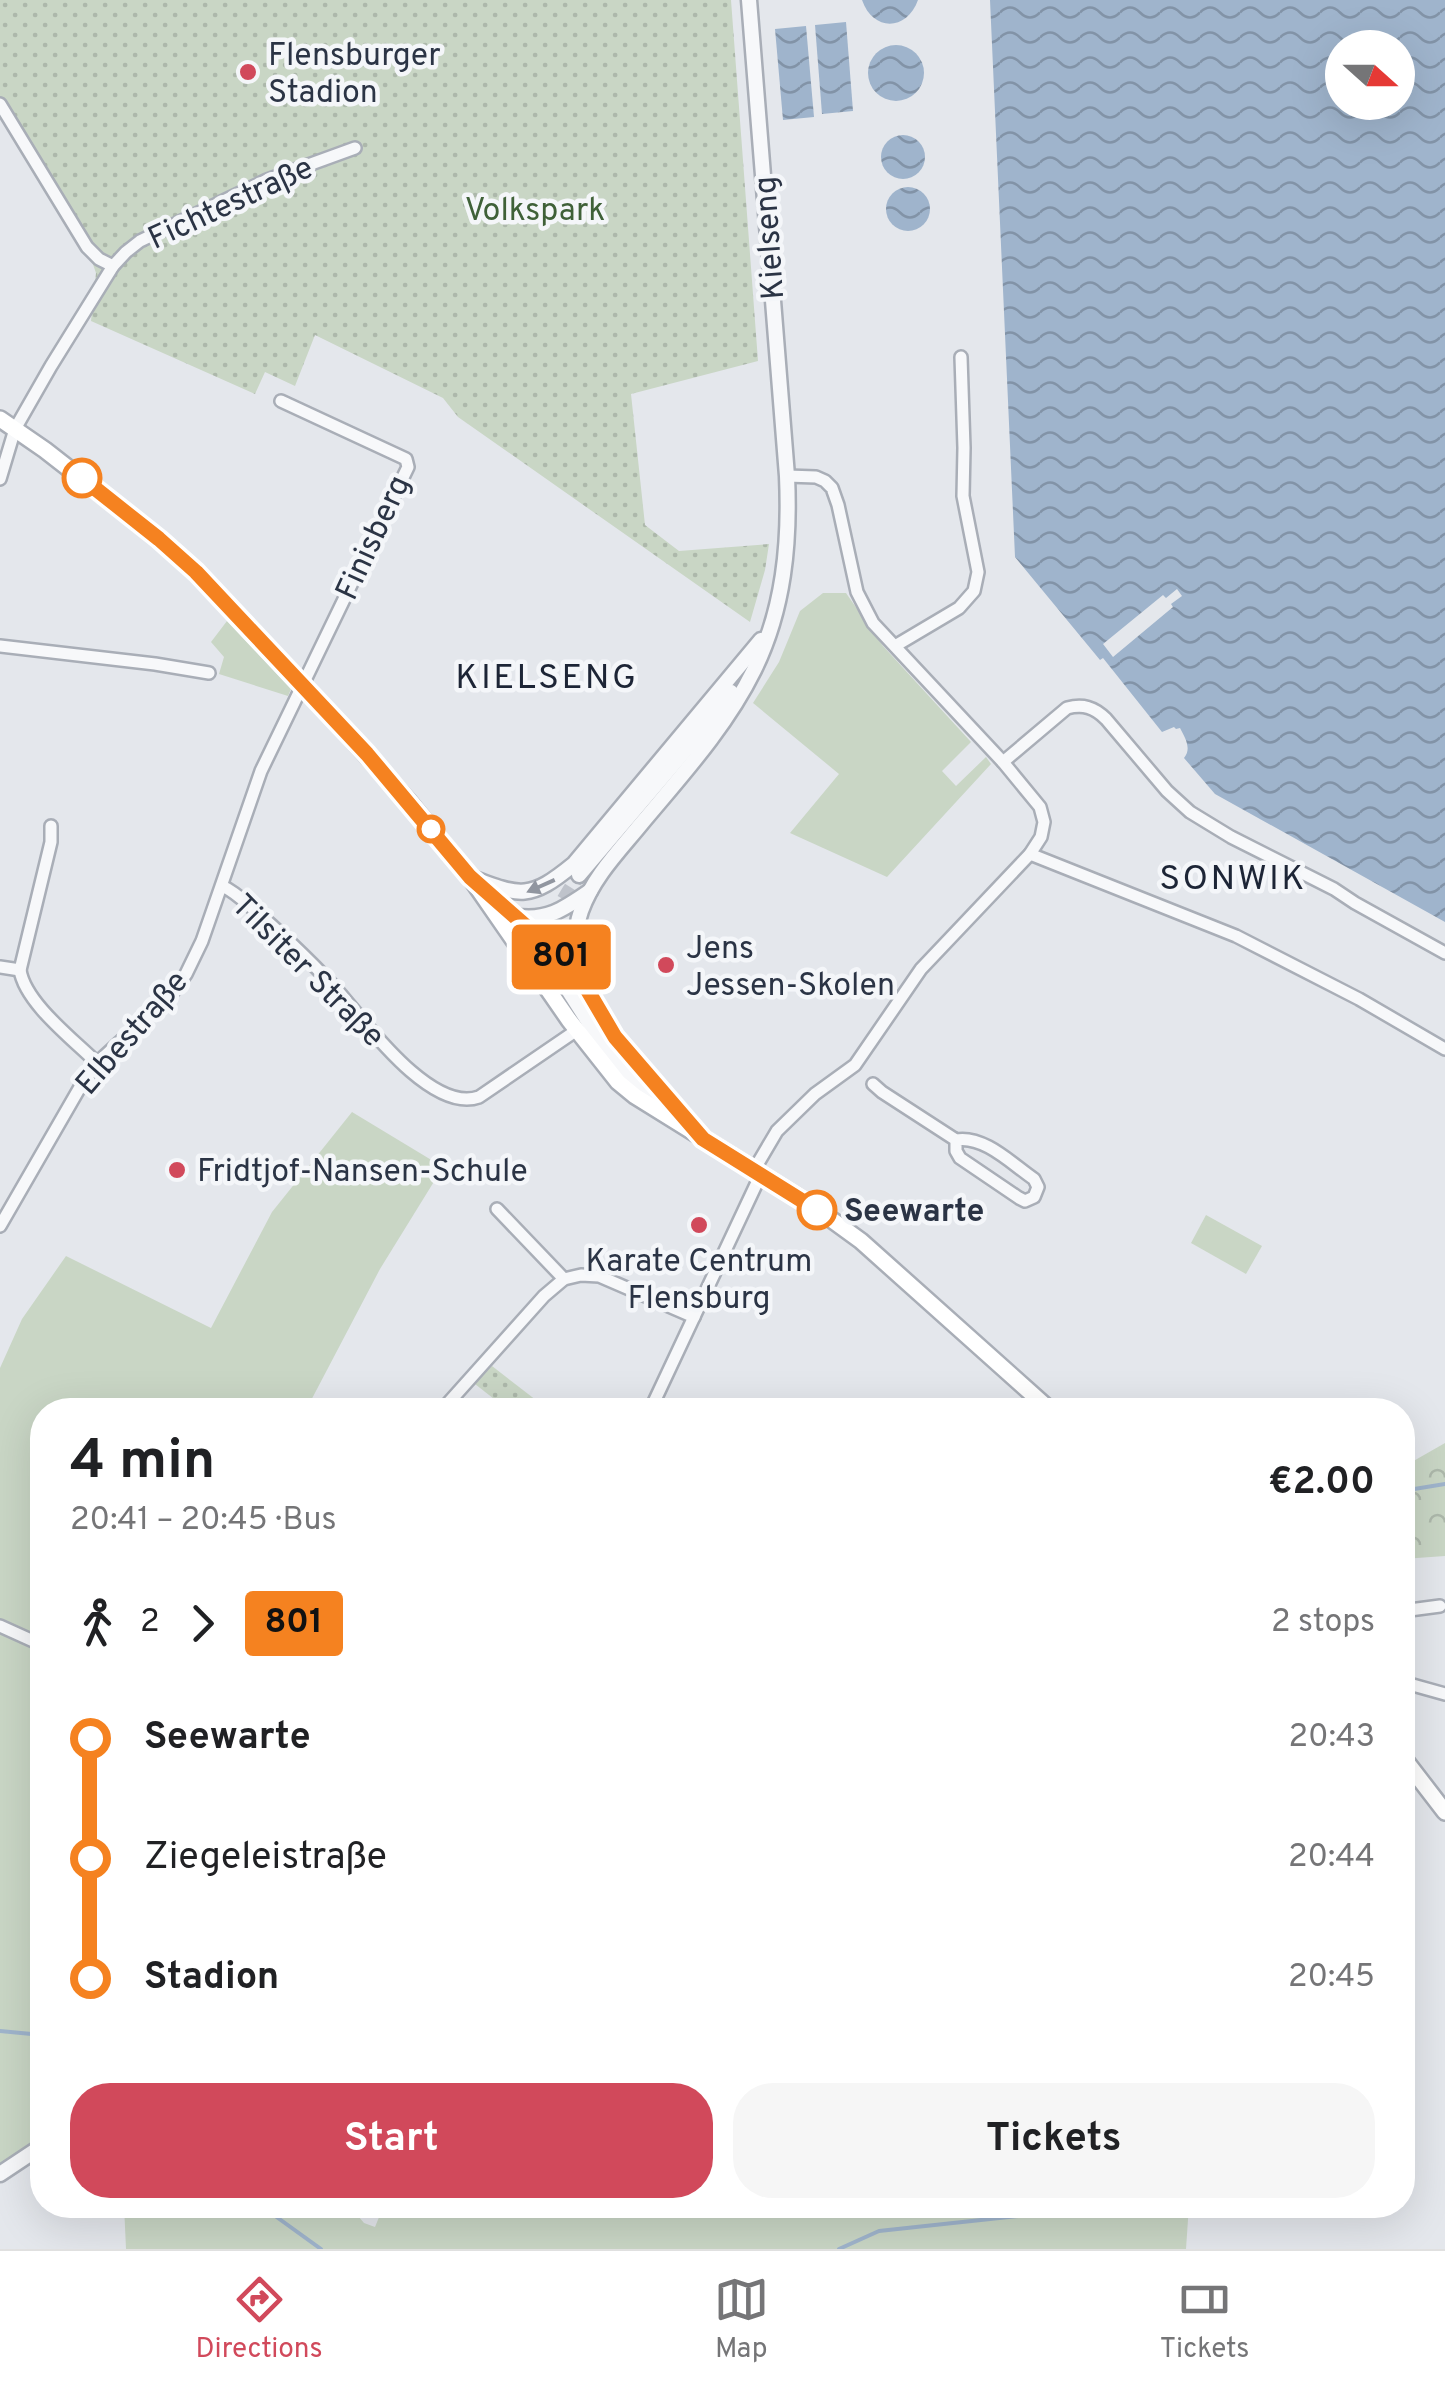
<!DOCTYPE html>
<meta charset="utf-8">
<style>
body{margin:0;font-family:Overpass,sans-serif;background:#f6f6f6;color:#202124;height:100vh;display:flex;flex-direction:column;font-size:38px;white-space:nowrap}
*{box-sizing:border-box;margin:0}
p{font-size:32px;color:#757577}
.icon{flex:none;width:55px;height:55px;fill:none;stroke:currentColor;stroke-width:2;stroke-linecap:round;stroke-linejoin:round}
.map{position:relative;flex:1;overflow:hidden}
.drawer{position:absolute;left:30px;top:1398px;width:1385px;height:820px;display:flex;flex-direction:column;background:#fff;border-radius:40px;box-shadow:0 10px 40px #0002}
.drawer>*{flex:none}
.badge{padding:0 20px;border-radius:8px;font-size:35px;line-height:65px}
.needle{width:65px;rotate:111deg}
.fabs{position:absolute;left:1325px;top:30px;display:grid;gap:20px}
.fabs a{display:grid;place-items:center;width:90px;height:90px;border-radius:50%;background:#fff;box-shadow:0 10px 40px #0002;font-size:50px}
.map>.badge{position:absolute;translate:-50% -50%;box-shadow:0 0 0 5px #fff}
.legs{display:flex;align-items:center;gap:15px;height:110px;padding:0 40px;font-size:32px}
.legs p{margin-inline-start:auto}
.headline{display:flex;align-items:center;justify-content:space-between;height:170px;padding:0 40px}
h1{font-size:55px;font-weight:700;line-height:75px}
.action{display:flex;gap:20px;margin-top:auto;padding:20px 40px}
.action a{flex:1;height:115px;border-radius:40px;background:#d1495b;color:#fff;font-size:40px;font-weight:700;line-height:115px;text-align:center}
.action a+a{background:#f6f6f6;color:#202124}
ul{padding:0 40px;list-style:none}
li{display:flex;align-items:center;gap:35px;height:120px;font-size:38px}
li i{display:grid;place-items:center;width:15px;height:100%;margin:0 12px;background:currentColor}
li i::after{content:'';width:25px;height:25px;margin:-12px;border:8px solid;border-radius:50%;background:#fff}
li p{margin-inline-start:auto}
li:first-child i{background:linear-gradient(#0000 50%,currentColor 0)}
li:last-child i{background:linear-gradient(currentColor 50%,#0000 0)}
.dock{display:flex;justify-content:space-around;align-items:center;height:140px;border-top:2px solid #e0e0e0;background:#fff;font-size:28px;color:#757577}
.dock a{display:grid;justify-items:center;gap:5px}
.dock .active{color:#d1495b}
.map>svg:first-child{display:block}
.green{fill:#c9d6c5}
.forest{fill:url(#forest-crowns)}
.park{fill:url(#park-dots)}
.water{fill:url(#water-waves);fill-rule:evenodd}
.pier{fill:#e4e7ec}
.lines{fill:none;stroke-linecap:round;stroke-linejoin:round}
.stream{stroke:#9fb4cc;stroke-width:4}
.tertiary-tunnel{stroke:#bfc3cb;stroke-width:14;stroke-dasharray:14 7;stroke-linecap:butt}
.minor-casing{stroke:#a9aeb7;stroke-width:16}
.tertiary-casing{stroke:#a9aeb7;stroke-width:19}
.secondary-casing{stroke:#a9aeb7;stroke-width:20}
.minor{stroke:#f7f8fa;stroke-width:11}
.tertiary{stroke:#f7f8fa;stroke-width:14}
.secondary{stroke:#fff;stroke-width:15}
.oneway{fill:#9196a0}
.line-1-casing{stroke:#fff;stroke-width:22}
.line-1{stroke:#f58220;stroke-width:15}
.poi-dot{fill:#d1495b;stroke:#f4f6f9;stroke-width:4}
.stop-1-dot{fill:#fff;stroke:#f58220;stroke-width:5}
.labels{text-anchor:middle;stroke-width:9;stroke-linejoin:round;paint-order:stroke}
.poi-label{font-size:32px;fill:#2b3445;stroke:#f4f6f9;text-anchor:start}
.street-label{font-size:32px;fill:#2b3445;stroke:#f4f6f9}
.park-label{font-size:32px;fill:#3f6138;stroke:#f4f6f9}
.stop-label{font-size:32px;font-weight:bold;fill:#2b3445;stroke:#f4f6f9;text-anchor:start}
.neighbourhood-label{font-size:35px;letter-spacing:2.5px;fill:#1d2536;stroke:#f4f6f9}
</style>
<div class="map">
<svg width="1445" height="2249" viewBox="0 0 1445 2249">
<defs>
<pattern id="forest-crowns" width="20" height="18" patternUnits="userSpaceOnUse" patternTransform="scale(2.5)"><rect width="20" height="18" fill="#c9d6c5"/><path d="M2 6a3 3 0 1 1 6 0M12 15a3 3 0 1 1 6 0" fill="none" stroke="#adb8ab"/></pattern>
<pattern id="park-dots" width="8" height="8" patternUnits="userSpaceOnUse" patternTransform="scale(2.5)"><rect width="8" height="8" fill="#c9d6c5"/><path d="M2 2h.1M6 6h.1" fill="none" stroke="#adb8ab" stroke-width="1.8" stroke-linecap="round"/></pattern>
<pattern id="water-waves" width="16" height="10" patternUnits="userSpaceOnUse" patternTransform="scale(2.5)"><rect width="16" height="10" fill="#9fb4cc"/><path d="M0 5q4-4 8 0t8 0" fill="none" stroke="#8293a7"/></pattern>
</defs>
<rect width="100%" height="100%" fill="#e4e7ec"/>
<!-- green -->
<g class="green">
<path d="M823 593H846L883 646 971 742 942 771 956 786 986 757 991 764 887 877 790 833 839 774 753 703 779 662 800 611Z"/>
<path d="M227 621 291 689 288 696 219 674 224 657 211 642Z"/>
<path d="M352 1112 443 1167 380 1269 306 1410H42V2136L0 2164V1368L22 1319 66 1256 211 1328 272 1212Z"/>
<path d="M1206 1215 1262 1246 1246 1274 1191 1243Z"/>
<path d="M124 2205H349L364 2223 375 2227 384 2205H1189L1186 2249H126Z"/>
</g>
<!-- forest -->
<path class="forest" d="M1445 1443V1556L1403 1559V1467Z"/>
<!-- park -->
<g class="park">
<path d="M0 0H731L758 361 631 394 645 525 679 551 769 544 765 570 750 622 458 417 443 398 315 335 295 386 265 372 255 394 91 321 96 273 87 247 0 105Z"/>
<path d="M492 1366 545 1407 543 1410H508L475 1384Z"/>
</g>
<!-- water -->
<g class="water">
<path d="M862 0H918C907 31 873 32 862 0Z"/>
<path d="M990 0H1445V922L1215 794 1184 758C1192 748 1185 738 1180 728L1176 729 1174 727 1162 732 1103 658 1100 660 1015 557ZM1342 48H1398V102H1342Z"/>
<path d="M846 22 853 111 822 114 815 25Z"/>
<path d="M806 26 814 117 783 120 775 29Z"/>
<circle cx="896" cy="73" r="28"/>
<circle cx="903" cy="157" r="22"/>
<circle cx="908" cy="209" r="22"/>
</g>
<!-- pier -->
<path class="pier" d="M1177 589 1182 596 1171 604 1173 607 1113 657 1103 644 1163 595 1166 598Z"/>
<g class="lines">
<!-- stream -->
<g class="stream">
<path d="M1402 1491 1445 1484"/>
<path d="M0 2031 42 2035"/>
<path d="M260 2205 321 2249"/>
<path d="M839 2249 879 2231 1037 2214 1044 2205"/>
</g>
<!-- tertiary-tunnel -->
<path class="tertiary-tunnel" d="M561 979C538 938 556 910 579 875"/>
<defs>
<g id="minor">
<path d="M0 104 87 247 99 259 113 266"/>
<path d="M0 479 15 429 51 366 113 266 126 252 140 241 267 180 355 148"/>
<path d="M0 646 155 664 209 673"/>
<path d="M895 646 959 608 974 591 978 572 963 496 964 448 961 357"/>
<path d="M1003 762 1067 708C1083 704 1094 707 1106 719L1167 791 1190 812 1231 837 1334 889 1355 903 1445 953"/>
<path d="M51 826V842L20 970C25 1003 74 1040 97 1063"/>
<path d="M1030 854 1236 936 1359 999 1445 1049"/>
<path d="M222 886C236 892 247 904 259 914 286 938 313 963 337 990 364 1021 431 1114 479 1097L577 1030"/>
<path d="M0 967 20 970"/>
<path d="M873 1084 882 1092 956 1140C984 1135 1012 1164 1034 1179L1038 1187 1034 1197 1025 1201 1019 1198 960 1158 956 1151V1140"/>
<path d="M754 1170 777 1131 815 1094 855 1065 921 969 1030 854 1041 837 1044 822 1040 807 1003 762 873 623 857 592 838 505 832 488 825 481 816 477 787 476"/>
<path d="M497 1209 564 1279"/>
<path d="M0 1226 83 1082 97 1063 170 996 186 974 202 941 261 771 408 467 406 459 281 401"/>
<path d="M442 1410 544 1296 564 1279 581 1275 599 1276 694 1317"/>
<path d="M647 1410 654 1402 761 1174"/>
<path d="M1402 1611 1440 1606"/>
<path d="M0 1626 42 1645"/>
<path d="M1402 1682 1445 1694"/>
</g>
<g id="tertiary">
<path d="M579 875 694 740 731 692"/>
<path d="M470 877C521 897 530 900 574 864L761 640"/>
<path d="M514 916C546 922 564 909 590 891"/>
<path d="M561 979 593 1029 651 1105"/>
<path d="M581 979C576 956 573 934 581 911 593 877 619 851 641 824 682 775 726 727 754 670 784 609 790 543 787 476L749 0"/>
<path d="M0 2174 42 2146"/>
</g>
<g id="secondary">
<path d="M0 419 45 450 159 539 196 573 302 684 409 802 470 877 569 1020 618 1082 635 1096 817 1209 861 1241 1050 1410"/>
<path d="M490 895 562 958 581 979 615 1037 691 1124"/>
<path d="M1402 1756 1445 1812"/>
</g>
</defs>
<!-- minor casing -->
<use href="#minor" class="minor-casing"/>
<!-- tertiary casing -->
<use href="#tertiary" class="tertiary-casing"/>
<!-- secondary casing -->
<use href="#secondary" class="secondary-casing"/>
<!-- minor -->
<use href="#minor" class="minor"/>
<!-- tertiary -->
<use href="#tertiary" class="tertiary"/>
<!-- secondary -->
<use href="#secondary" class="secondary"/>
</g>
<!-- one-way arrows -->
<defs><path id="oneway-solid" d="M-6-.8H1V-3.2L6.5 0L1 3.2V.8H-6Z" transform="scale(2.5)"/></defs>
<use class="oneway" href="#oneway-solid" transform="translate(541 886) rotate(156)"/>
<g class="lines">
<defs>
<path id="line-1" d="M82 478 159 539 196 572 367 754 470 877 562 958 581 979 615 1037 703 1139 817 1210"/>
</defs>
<!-- line-1 casing -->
<use href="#line-1" class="line-1-casing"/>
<!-- line-1 -->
<use href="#line-1" class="line-1"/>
</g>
<!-- markers -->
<g class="poi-dot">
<circle cx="248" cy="72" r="10"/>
<circle cx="666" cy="965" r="10"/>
<circle cx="177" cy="1170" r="10"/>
<circle cx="699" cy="1225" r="10"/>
</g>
<g class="stop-1-dot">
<circle cx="82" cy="478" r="18"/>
<circle cx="431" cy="829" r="12"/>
<circle cx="817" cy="1210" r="18"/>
</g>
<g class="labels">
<!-- poi labels -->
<g class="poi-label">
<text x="268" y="65">Flensburger<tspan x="268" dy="37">Stadion</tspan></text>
<text x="686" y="958">Jens<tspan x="686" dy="37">Jessen-Skolen</tspan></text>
<text x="197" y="1181">Fridtjof-Nansen-Schule</text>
<text x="699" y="1271" text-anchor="middle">Karate Centrum<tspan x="699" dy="37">Flensburg</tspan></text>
</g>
<!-- street labels -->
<g class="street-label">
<text transform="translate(230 202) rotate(-25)" y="11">Fichtestraße</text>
<text transform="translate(768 238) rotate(-94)" y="11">Kielseng</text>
<text transform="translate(372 537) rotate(-65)" y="11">Finisberg</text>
<text transform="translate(309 970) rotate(45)" y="11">Tilsiter Straße</text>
<text transform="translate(131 1032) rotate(-49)" y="11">Elbestraße</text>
</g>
<!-- park labels -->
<g class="park-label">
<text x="535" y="220">Volkspark</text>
</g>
<!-- stop labels -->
<g class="stop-label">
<text x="844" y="1221">Seewarte</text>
</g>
<!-- neighbourhood labels -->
<g class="neighbourhood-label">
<text x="547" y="688">KIELSENG</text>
<text x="1233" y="889">SONWIK</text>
</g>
</g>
</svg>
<div class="fabs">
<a><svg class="needle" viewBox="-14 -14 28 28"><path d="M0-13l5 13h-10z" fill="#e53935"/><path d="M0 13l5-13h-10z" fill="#757577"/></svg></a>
</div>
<b class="badge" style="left:561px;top:957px;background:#f58220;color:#111">801</b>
<section class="drawer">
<div class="headline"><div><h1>4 min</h1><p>20:41 – 20:45 · Bus</p></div><b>€2.00</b></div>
<div class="legs"><svg class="icon" aria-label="walk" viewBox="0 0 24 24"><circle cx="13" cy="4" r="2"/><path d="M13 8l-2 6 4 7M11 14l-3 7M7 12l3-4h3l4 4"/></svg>2<svg class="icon" aria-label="forward" viewBox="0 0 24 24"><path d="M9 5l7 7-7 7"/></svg><b class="badge" style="background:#f58220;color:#111">801</b><p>2 stops</p></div>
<ul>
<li><i style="color:#f58220"></i><b>Seewarte</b><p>20:43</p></li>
<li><i style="color:#f58220"></i><span>Ziegeleistraße</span><p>20:44</p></li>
<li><i style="color:#f58220"></i><b>Stadion</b><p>20:45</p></li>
</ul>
<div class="action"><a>Start</a><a>Tickets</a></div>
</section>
</div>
<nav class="dock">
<a class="active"><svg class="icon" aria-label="directions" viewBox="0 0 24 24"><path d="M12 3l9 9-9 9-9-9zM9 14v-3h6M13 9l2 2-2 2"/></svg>Directions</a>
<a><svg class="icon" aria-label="map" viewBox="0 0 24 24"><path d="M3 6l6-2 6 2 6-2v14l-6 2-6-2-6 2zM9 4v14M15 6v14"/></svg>Map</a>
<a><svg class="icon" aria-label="tickets" viewBox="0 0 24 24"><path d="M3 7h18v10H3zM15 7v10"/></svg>Tickets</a>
</nav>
